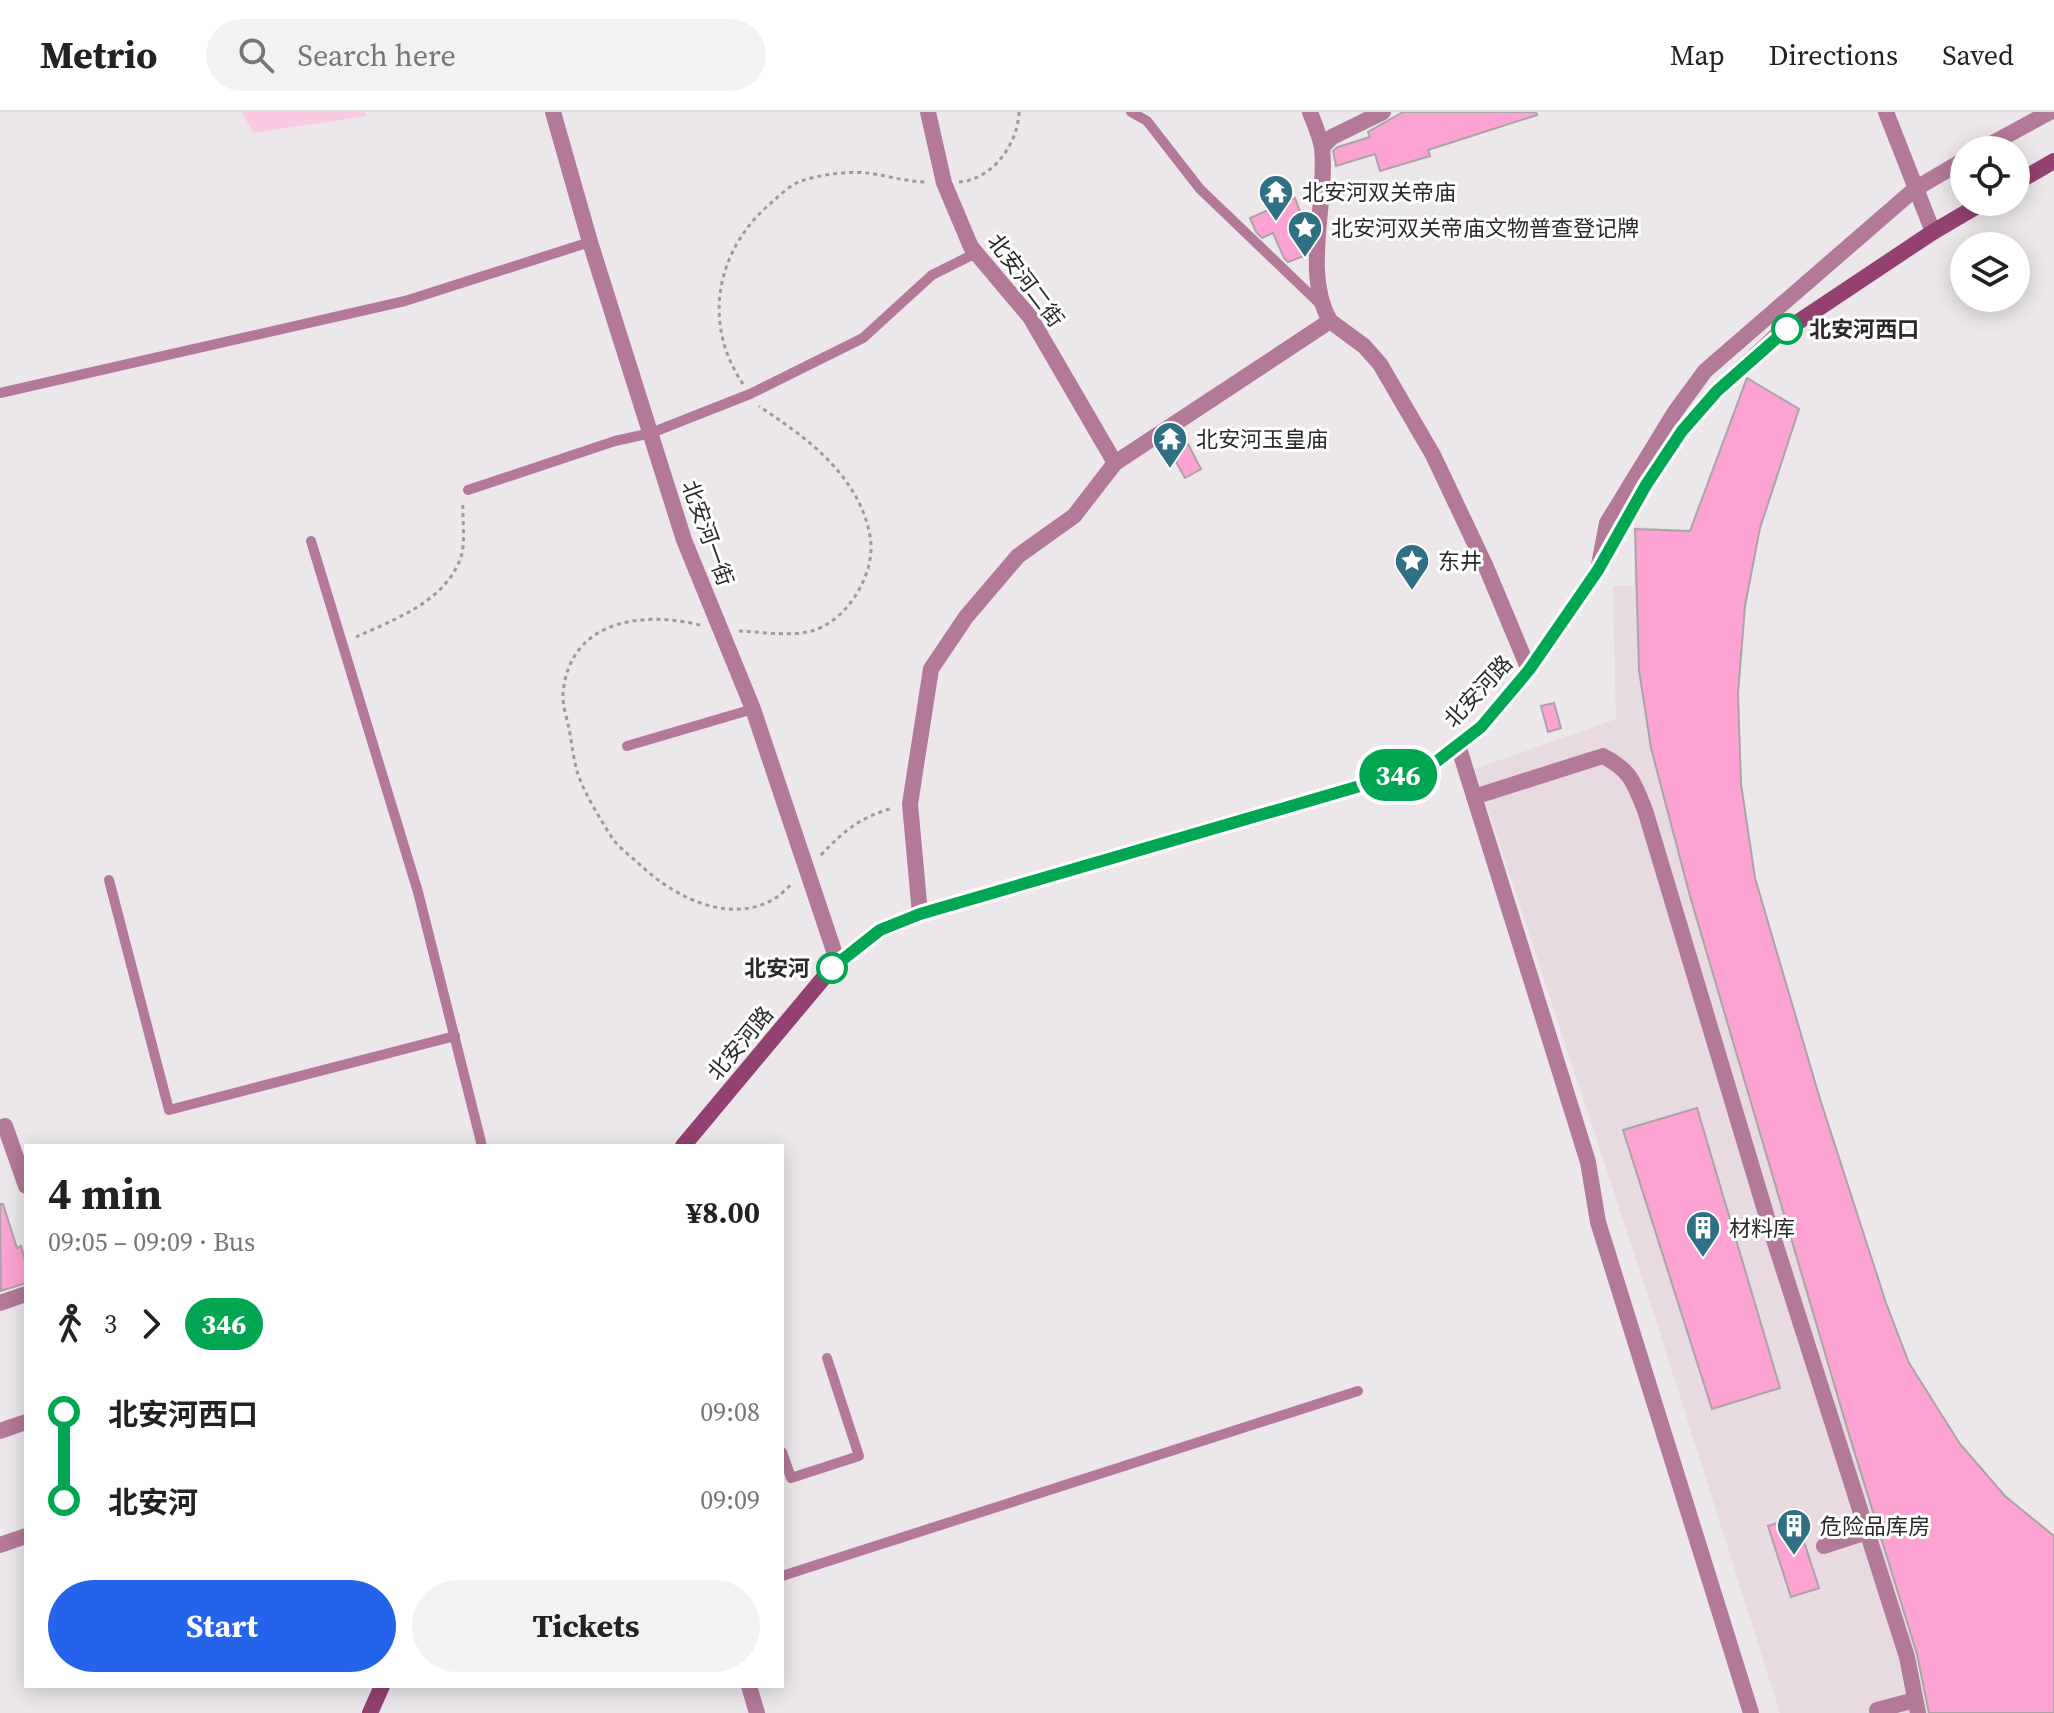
<!DOCTYPE html>
<meta charset="utf-8">
<style>
body{margin:0;font-family:"Source Serif 4","Noto Sans SC",serif;background:#f2f2f2;color:#222;height:100vh;display:flex;flex-direction:column;font-size:30px;white-space:nowrap}
*{box-sizing:border-box;margin:0}
p{font-size:26px;color:#767676}
.icon{flex:none;width:44px;height:44px;fill:none;stroke:currentColor;stroke-width:2;stroke-linecap:round;stroke-linejoin:round}
.map{position:relative;flex:1;overflow:hidden}
.panel{position:absolute;left:24px;top:1032px;width:760px;height:544px;display:flex;flex-direction:column;background:#fff;border-radius:0px;box-shadow:0 4px 20px #0003}
.panel>*{flex:none}
.badge{padding:0 16px;border-radius:26px;font-size:28px;line-height:52px}
.buttons{position:absolute;left:1950px;top:24px;display:grid;gap:16px}
.buttons a{display:grid;place-items:center;width:80px;height:80px;border-radius:50%;background:#fff;box-shadow:0 4px 20px #0003;font-size:40px}
.map>.badge{position:absolute;translate:-50% -50%;box-shadow:0 0 0 4px #fff}
.legs{display:flex;align-items:center;gap:12px;height:88px;padding:0 24px;font-size:26px}
.legs p{margin-inline-start:auto}
.overview{display:flex;align-items:center;justify-content:space-between;height:136px;padding:0 24px}
h1{font-size:44px;font-weight:700;line-height:60px}
.primary-button{display:flex;gap:16px;margin-top:auto;padding:16px 24px}
.primary-button a{flex:1;height:92px;border-radius:48px;background:#2563eb;color:#fff;font-size:32px;font-weight:700;line-height:92px;text-align:center}
.primary-button a+a{background:#f2f2f2;color:#222}
ul{padding:0 24px;list-style:none}
li{display:flex;align-items:center;gap:28px;height:88px;font-size:30px}
li i{display:grid;place-items:center;width:12px;height:100%;margin:0 10px;background:currentColor}
li i::after{content:'';width:20px;height:20px;margin:-10px;border:6px solid;border-radius:50%;background:#fff}
li p{margin-inline-start:auto}
li:first-child i{background:linear-gradient(#0000 50%,currentColor 0)}
li:last-child i{background:linear-gradient(currentColor 50%,#0000 0)}
header{display:flex;align-items:center;gap:48px;box-sizing:border-box;height:112px;padding:0 40px;background:#fff;border-bottom:2px solid #e0e0e0}
header strong{font-size:38px}
nav{display:flex;gap:44px;margin-inline-start:auto;font-size:28px}
.search{width:560px;height:72px;background:#f2f2f2;display:flex;align-items:center;gap:20px;box-sizing:border-box;padding:0 28px;border-radius:44px;color:#767676;font-size:30px}
.map>svg:first-child{display:block}
.built{fill:#e7dae0}
.green{fill:#f9cae2}
.building{fill:#fda3d3;stroke:#a9a4a7;stroke-width:2}
.lines{fill:none;stroke-linecap:round;stroke-linejoin:round}
.path{stroke:#9e9a9c;stroke-width:3;stroke-dasharray:4 4;stroke-linecap:butt}
.service{stroke:#b37998;stroke-width:10}
.minor{stroke:#b37998;stroke-width:16}
.tertiary{stroke:#b37998;stroke-width:16}
.secondary{stroke:#934171;stroke-width:16}
.line-1-casing{stroke:#fff;stroke-width:18}
.line-1{stroke:#00a651;stroke-width:12}
.stop-1-dot{fill:#fff;stroke:#00a651;stroke-width:4}
.labels{text-anchor:middle;stroke-width:6;stroke-linejoin:round;paint-order:stroke}
.poi-label{font-size:22px;fill:#2b292a;stroke:#fff;text-anchor:start}
.street-label{font-size:22px;fill:#2b292a;stroke:#fff}
.stop-label{font-size:22px;font-weight:bold;fill:#2b292a;stroke:#fff;text-anchor:start}
</style>
<header>
<strong>Metrio</strong>
<div class="search"><svg class="icon" aria-label="search" viewBox="0 0 24 24"><circle cx="10" cy="10" r="6"/><path d="M15 15l6 6"/></svg>Search here</div>
<nav><a>Map</a><a>Directions</a><a>Saved</a></nav>
</header>
<div class="map">
<svg width="2054" height="1601" viewBox="0 0 2054 1601">
<rect width="100%" height="100%" fill="#ece7ea"/>
<!-- built -->
<path class="built" d="M1746 265 1799 297 1760 416 1745 494 1738 582 1741 672 1755 766 1820 987 1886 1191 1909 1251 1960 1332 2054 1601H1780L1654 1202 1475 657 1616 607 1613 474H1634L1635 414 1690 419Z"/>
<!-- green -->
<path class="green" d="M242 0H365L367 4 253 21Z"/>
<!-- building -->
<g class="building">
<path d="M1403 0H1536L1537 3 1428 38 1430 44 1380 59 1375 42 1336 54 1333 39 1338 35 1370 25 1368 20Z"/>
<path d="M1295 86 1304 110 1293 114 1304 144 1288 150 1284 146 1273 121 1262 126 1256 120 1250 106Z"/>
<path d="M1747 266 1799 297 1760 416 1745 494 1738 582 1741 672 1755 766 1820 987 1886 1191 1909 1251 1960 1332 2005 1384 2054 1424V1601H1929L1917 1542 1848 1319 1690 784 1651 636 1639 558 1635 417 1690 419Z"/>
<path d="M1188 332 1201 357 1185 366 1171 341Z"/>
<path d="M1554 591 1561 616 1548 620 1541 594Z"/>
<path d="M1697 996 1780 1276 1712 1297 1623 1018Z"/>
<path d="M0 1092H3L17 1136 21 1134 26 1151V1171L1 1179Z"/>
<path d="M1796 1405 1819 1476 1791 1485 1768 1414Z"/>
</g>
<g class="lines">
<!-- path -->
<g class="path">
<path d="M959 70C992 68 1018 32 1019 0"/>
<path d="M743 272C701 210 717 137 771 91 780 83 790 73 801 69 823 62 851 58 874 62 892 65 909 70 928 70"/>
<path d="M700 513C643 499 570 507 563 581 562 592 567 606 569 617 572 631 573 645 577 659 582 677 600 707 611 724 617 734 628 742 637 750 671 783 727 814 774 787 781 783 787 776 793 771"/>
<path d="M739 519C761 520 786 524 807 520 841 514 870 472 871 438 872 418 861 391 850 375 826 339 794 318 759 294"/>
<path d="M356 525C395 507 445 490 461 445 466 429 462 405 463 389"/>
<path d="M821 743C844 719 860 705 893 696"/>
</g>
<!-- service -->
<g class="service">
<path d="M1131 0 1147 9 1200 77 1321 193"/>
<path d="M0 281 405 189 590 130"/>
<path d="M468 378 615 329 651 321 750 282 863 226 932 163 976 141"/>
<path d="M311 429 418 780 482 1034"/>
<path d="M627 634 753 597"/>
<path d="M109 768 169 998 455 924"/>
<path d="M782 1340 791 1366 859 1344 827 1246"/>
<path d="M782 1464 1358 1279"/>
</g>
<!-- minor -->
<g class="minor">
<path d="M553 0 590 130 684 428 753 597 838 851"/>
<path d="M928 0 944 71 971 135 1030 205 1115 351"/>
<path d="M1310 0C1314 11 1320 24 1322 36 1328 90 1302 160 1330 209"/>
<path d="M1322 35 1332 25 1383 0"/>
<path d="M1980 38 2050 0"/>
<path d="M1598 458 1607 411 1675 300 1705 259 1915 77 1964 48"/>
<path d="M1458 633 1588 1050 1598 1110 1751 1601"/>
<path d="M1474 685 1603 644C1631 659 1633 669 1645 698L1769 1112 1907 1545 1918 1601"/>
<path d="M920 802 910 692 931 557 966 505 1018 444 1074 404 1115 351 1330 209 1364 234 1380 252 1433 343 1486 455 1529 558"/>
<path d="M5 1014 26 1074"/>
<path d="M0 1191 26 1182"/>
<path d="M0 1319 26 1310"/>
<path d="M0 1433 26 1424"/>
<path d="M1824 1434 1867 1420"/>
<path d="M749 1574 757 1601"/>
<path d="M1877 1598 1915 1588"/>
</g>
<!-- tertiary -->
<path class="tertiary" d="M1886 0 1933 120"/>
<!-- secondary -->
<g class="secondary">
<path d="M2016 71 2054 49"/>
<path d="M683 1034 831 857 880 818 920 802 1432 653 1481 615 1529 558 1598 458 1646 373 1682 319 1717 279 1774 226 1933 120 1984 90"/>
<path d="M370 1601 382 1574"/>
</g>
</g>
<g class="lines">
<defs>
<path id="line-1" d="M832 856 880 818 920 802 1432 653 1481 615 1529 558 1598 458 1646 373 1682 319 1717 279 1787 217"/>
</defs>
<!-- line-1 casing -->
<use href="#line-1" class="line-1-casing"/>
<!-- line-1 -->
<use href="#line-1" class="line-1"/>
</g>
<!-- icons -->
<defs>
<symbol id="temple-pin" viewBox="-11 -11 22 30"><path d="M0 17L-7.5 6A9.5 9.5 0 1 1 7.5 6Z" fill="#307084" stroke="#fff"/><path d="M0-6L5-2H3V0L6.5 2.5H4V6H1.5V3h-3V6H-4V2.5H-6.5L-3 0V-2H-5Z" fill="#fff"/></symbol>
<symbol id="sight-pin" viewBox="-11 -11 22 30"><path d="M0 17L-7.5 6A9.5 9.5 0 1 1 7.5 6Z" fill="#307084" stroke="#fff"/><path d="M0-6L1.8-2.2L6-1.7L2.9 1.2L3.7 5.4L0 3.3L-3.7 5.4L-2.9 1.2L-6-1.7L-1.8-2.2Z" fill="#fff"/></symbol>
<symbol id="building-pin" viewBox="-11 -11 22 30"><path d="M0 17L-7.5 6A9.5 9.5 0 1 1 7.5 6Z" fill="#307084" stroke="#fff"/><path d="M-4-6H4V6H1V3H-1V6H-4ZM-2.5-4.3h1.7v1.8h-1.7ZM.8-4.3h1.7v1.8H.8ZM-2.5-1h1.7V.8h-1.7ZM.8-1h1.7V.8H.8Z" fill="#fff"/></symbol>
</defs>
<g fill-rule="evenodd">
<use href="#temple-pin" x="1256" y="60" width="40" height="54"/>
<use href="#sight-pin" x="1285" y="96" width="40" height="54"/>
<use href="#temple-pin" x="1150" y="307" width="40" height="54"/>
<use href="#sight-pin" x="1392" y="429" width="40" height="54"/>
<use href="#building-pin" x="1683" y="1096" width="40" height="54"/>
<use href="#building-pin" x="1774" y="1394" width="40" height="54"/>
</g>
<!-- markers -->
<g class="stop-1-dot">
<circle cx="1787" cy="217" r="14"/>
<circle cx="832" cy="856" r="14"/>
</g>
<g class="labels">
<!-- poi labels -->
<g class="poi-label">
<text x="1302" y="88">北安河双关帝庙</text>
<text x="1331" y="124">北安河双关帝庙文物普查登记牌</text>
<text x="1196" y="335">北安河玉皇庙</text>
<text x="1438" y="457">东井</text>
<text x="1729" y="1124">材料库</text>
<text x="1820" y="1422">危险品库房</text>
</g>
<!-- street labels -->
<g class="street-label">
<text transform="translate(1026 168) rotate(53)" y="8">北安河二街</text>
<text transform="translate(708 421) rotate(70)" y="8">北安河一街</text>
<text transform="translate(1478 579) rotate(-47)" y="8">北安河路</text>
<text transform="translate(740 931) rotate(-50)" y="8">北安河路</text>
</g>
<!-- stop labels -->
<g class="stop-label">
<text x="1809" y="225">北安河西口</text>
<text x="810" y="864" text-anchor="end">北安河</text>
</g>
</g>
</svg>
<div class="buttons">
<a><svg class="icon" aria-label="locate" viewBox="0 0 24 24"><circle cx="12" cy="12" r="6"/><path d="M12 2v4M12 18v4M2 12h4M18 12h4"/></svg></a>
<a><svg class="icon" aria-label="layers" viewBox="0 0 24 24"><path d="M12 4l9 5-9 5-9-5zM3 14l9 5 9-5"/></svg></a>
</div>
<b class="badge" style="left:1398px;top:663px;background:#00a651;color:#fff">346</b>
<section class="panel">
<div class="overview"><div><h1>4 min</h1><p>09:05 – 09:09 · Bus</p></div><b>¥8.00</b></div>
<div class="legs"><svg class="icon" aria-label="walk" viewBox="0 0 24 24"><circle cx="13" cy="4" r="2"/><path d="M13 8l-2 6 4 7M11 14l-3 7M7 12l3-4h3l4 4"/></svg>3<svg class="icon" aria-label="forward" viewBox="0 0 24 24"><path d="M9 5l7 7-7 7"/></svg><b class="badge" style="background:#00a651;color:#fff">346</b></div>
<ul>
<li><i style="color:#00a651"></i><b>北安河西口</b><p>09:08</p></li>
<li><i style="color:#00a651"></i><b>北安河</b><p>09:09</p></li>
</ul>
<div class="primary-button"><a>Start</a><a>Tickets</a></div>
</section>
</div>
